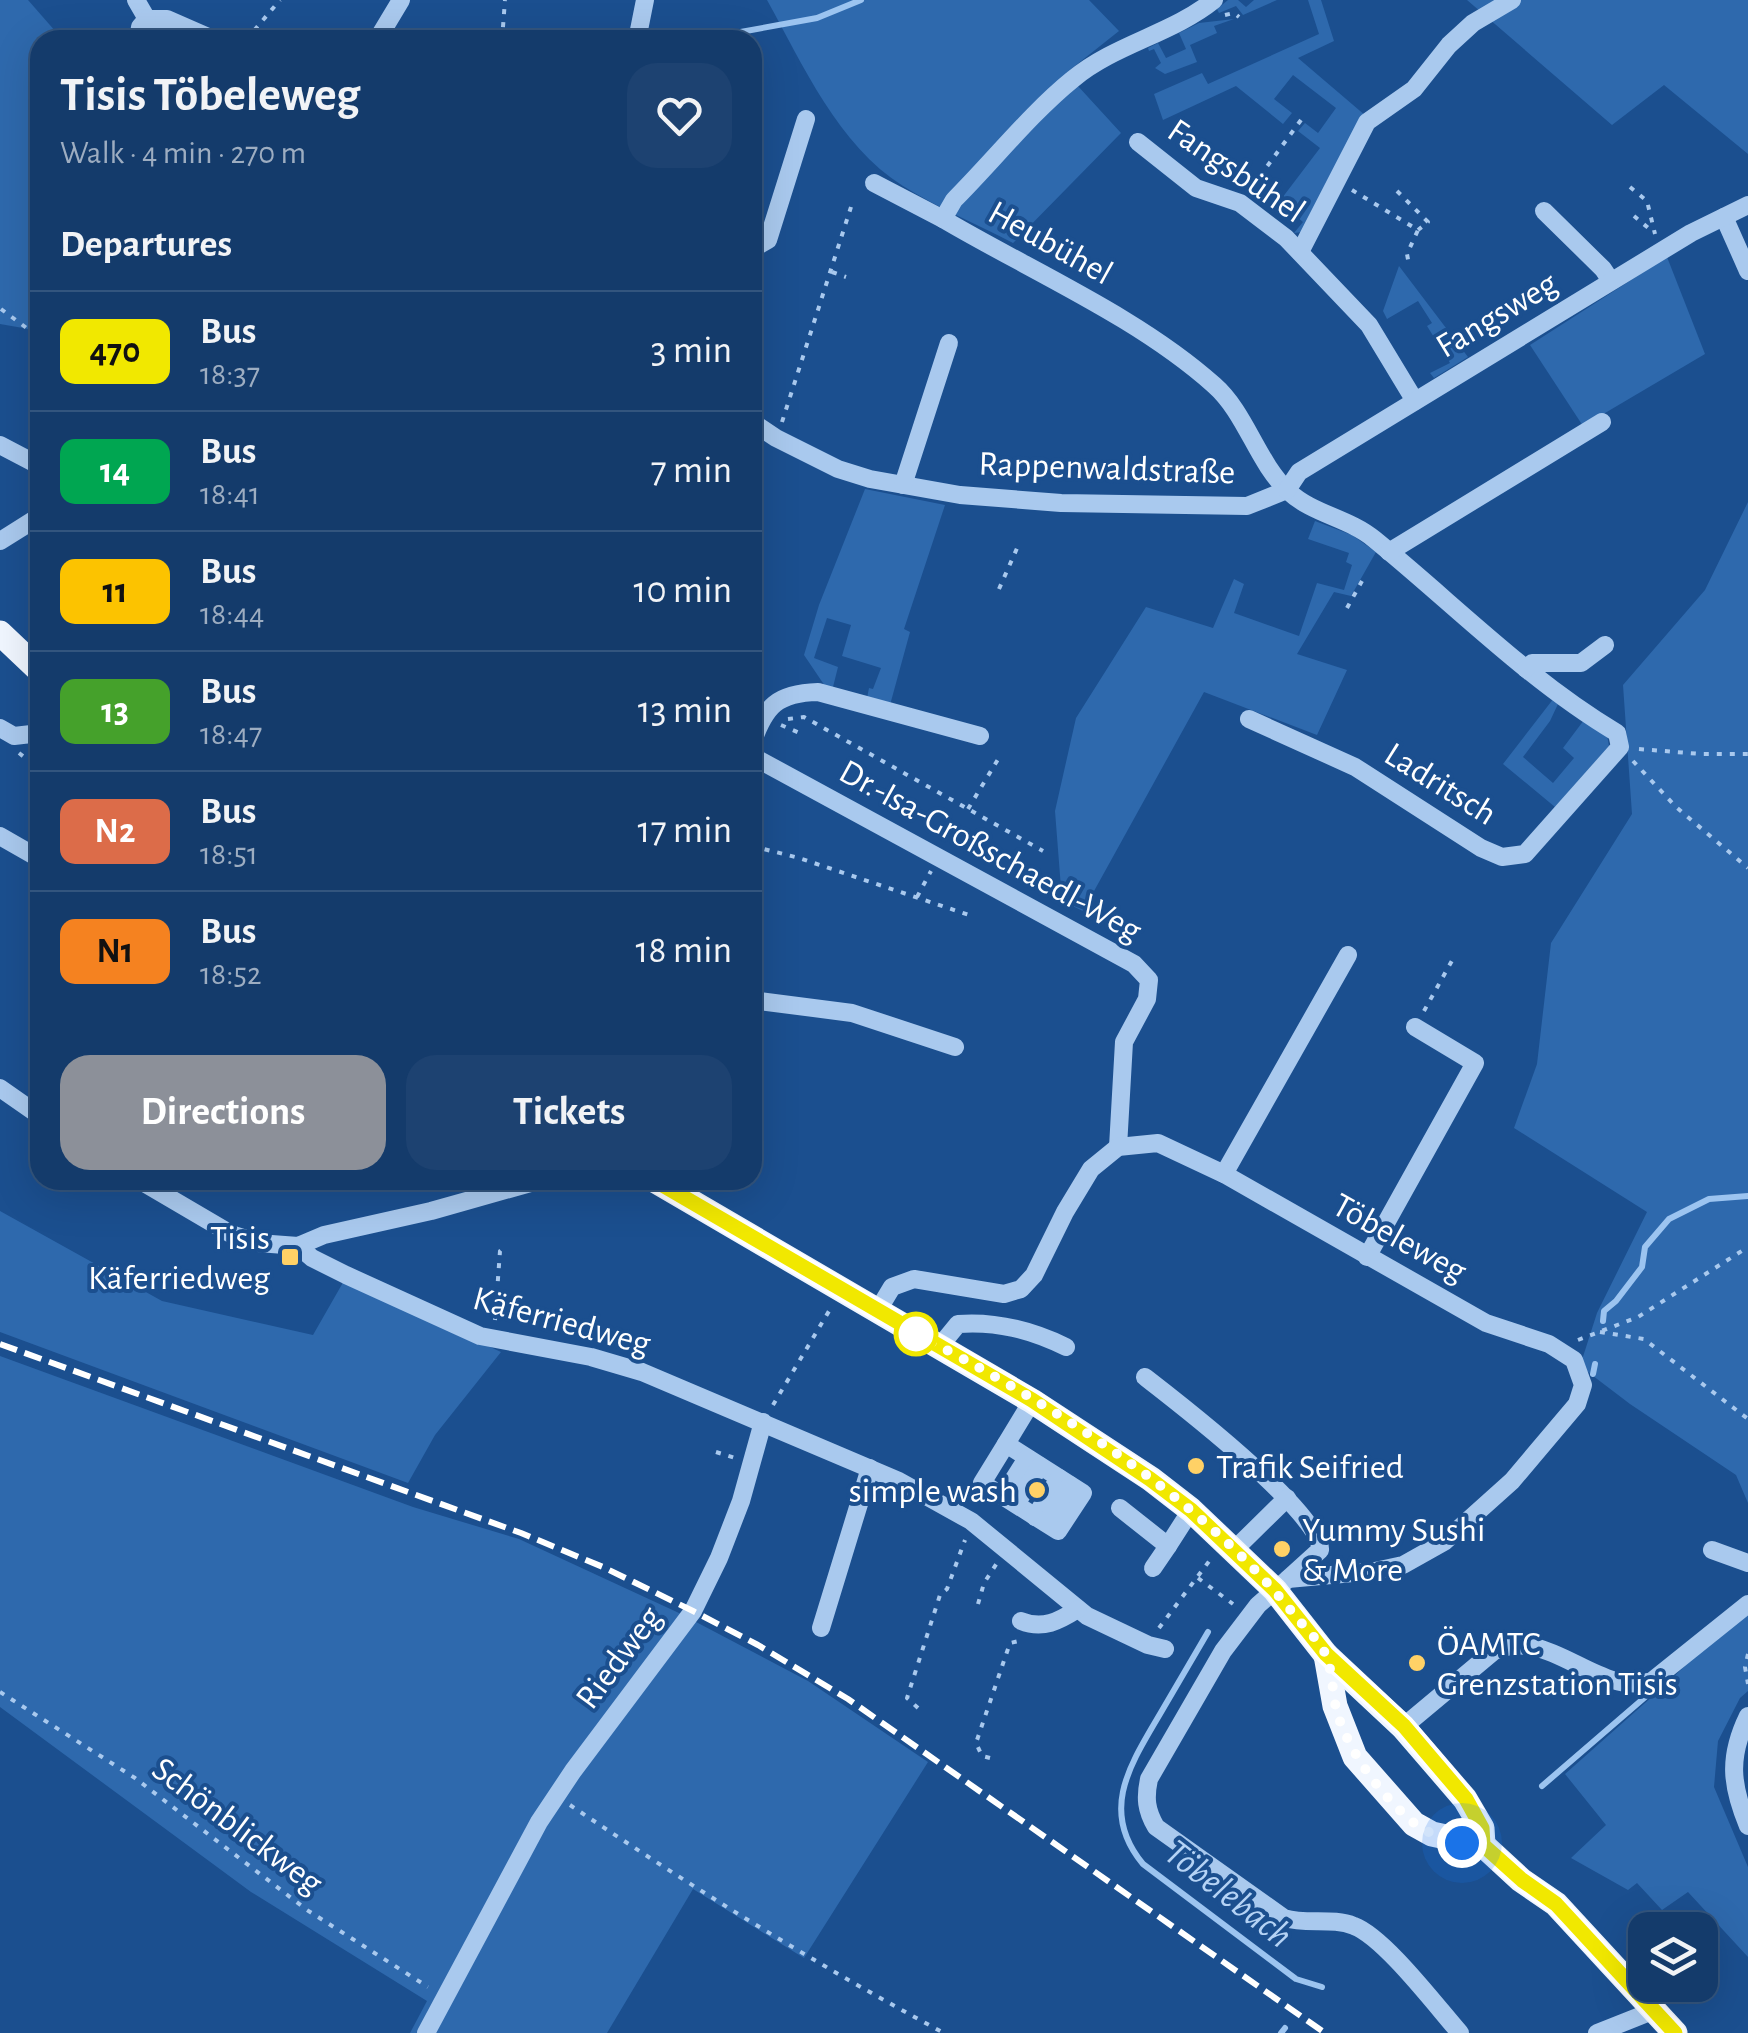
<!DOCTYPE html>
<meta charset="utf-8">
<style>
body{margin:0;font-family:"Alegreya Sans",sans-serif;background:#1d4271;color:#f1f3f6;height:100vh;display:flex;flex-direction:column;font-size:38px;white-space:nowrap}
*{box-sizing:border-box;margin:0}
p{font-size:32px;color:#9dadc1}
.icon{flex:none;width:55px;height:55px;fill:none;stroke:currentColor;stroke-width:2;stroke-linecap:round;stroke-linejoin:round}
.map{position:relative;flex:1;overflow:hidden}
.details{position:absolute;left:30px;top:30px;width:732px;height:1160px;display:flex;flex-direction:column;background:#143b6b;border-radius:30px;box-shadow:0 10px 40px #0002,0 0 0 2px #33557e}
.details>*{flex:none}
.badge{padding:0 20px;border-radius:15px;font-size:35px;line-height:65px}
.fabs{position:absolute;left:1628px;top:1912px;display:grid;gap:20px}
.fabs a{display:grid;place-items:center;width:90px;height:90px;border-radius:20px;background:#143b6b;box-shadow:0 10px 40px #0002,0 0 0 2px #33557e;font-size:50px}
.you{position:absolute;width:50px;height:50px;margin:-25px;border:8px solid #fff;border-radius:50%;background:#1a73e8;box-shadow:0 0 0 15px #1a73e833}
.map>.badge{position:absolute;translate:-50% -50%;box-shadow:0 0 0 5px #fff}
h2{padding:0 30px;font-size:38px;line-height:90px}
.round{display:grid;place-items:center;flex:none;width:105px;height:105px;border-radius:30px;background:#1d4271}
.summary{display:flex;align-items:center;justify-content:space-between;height:170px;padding:0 30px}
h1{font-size:48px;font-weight:600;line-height:75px}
.action{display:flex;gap:20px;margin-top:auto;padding:20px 30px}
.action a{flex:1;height:115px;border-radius:30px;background:#8c9099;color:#fff;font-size:40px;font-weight:600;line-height:115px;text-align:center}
.action a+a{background:#1d4271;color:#f1f3f6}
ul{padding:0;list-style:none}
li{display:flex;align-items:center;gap:30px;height:120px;padding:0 30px;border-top:2px solid #33557e}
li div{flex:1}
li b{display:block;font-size:38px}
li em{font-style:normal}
li .badge{min-width:110px;font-weight:700;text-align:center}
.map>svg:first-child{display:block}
.green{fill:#2e69ad}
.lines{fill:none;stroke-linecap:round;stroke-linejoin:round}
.stream{stroke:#9cc4f0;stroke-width:6}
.path{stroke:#a9c9ee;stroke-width:4;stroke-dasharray:5 8;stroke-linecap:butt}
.minor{stroke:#a9c9ee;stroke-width:18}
.major{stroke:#f0f6ff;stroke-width:25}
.rail{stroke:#fff;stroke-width:6;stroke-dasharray:18 8;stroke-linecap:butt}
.line-casing{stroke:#fff;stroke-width:22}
.line{stroke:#f1e800;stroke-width:15}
.walk{stroke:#fff;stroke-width:10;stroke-dasharray:0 18}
.poi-dot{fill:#ffd166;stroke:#1b4f8f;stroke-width:4}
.stop-dot{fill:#fff;stroke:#f1e800;stroke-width:5}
.labels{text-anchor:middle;stroke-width:8;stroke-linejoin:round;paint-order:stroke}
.street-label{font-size:35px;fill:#fff;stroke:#1b4f8f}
.poi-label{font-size:35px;fill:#fff;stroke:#1b4f8f;text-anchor:start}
.water-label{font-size:38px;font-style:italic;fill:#b5d3f5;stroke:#1b4f8f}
</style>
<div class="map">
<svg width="1748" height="2033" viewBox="0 0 1748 2033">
<rect width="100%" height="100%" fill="#1b4f8f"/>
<!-- green -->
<g class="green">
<path d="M0 0H28L63 40H40V331L0 324Z"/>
<path d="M767 0H1089L1119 31 1066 73 1121 133 1013 243C977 224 938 208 903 186 838 145 803 65 767 0Z"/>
<path d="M1228 0H1238L1246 7 1254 0H1277L1243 15 1236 6 1219 13 1217 9Z"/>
<path d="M1308 0H1321L1334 41 1298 58 1366 116 1303 232 1294 233 1303 222 1279 202 1320 148 1298 131 1305 123 1318 133 1336 108 1293 75 1274 99 1292 113 1283 124 1236 86 1163 120 1154 94 1202 73 1208 84 1319 34Z"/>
<path d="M1467 0H1748V154L1664 85 1612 125Z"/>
<path d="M1234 19 1214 26 1217 33 1190 45 1197 62 1165 74 1155 68 1161 63 1154 49 1149 51 1148 48 1158 43 1166 58 1186 49 1179 33 1199 23Z"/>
<path d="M1667 257 1705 354 1583 426 1530 345Z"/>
<path d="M1399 266 1468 357 1434 378 1430 373 1450 363 1427 326 1432 323 1418 301 1387 319 1383 311Z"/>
<path d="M865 489 945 505 904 629 910 632 890 705 867 698 869 688 873 689 881 668 842 656 851 625 827 618 814 658 838 667 832 691 827 689 804 655 819 605Z"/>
<path d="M1748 502V1503L1736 1475 1630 1404 1580 1366 1597 1313 1647 1212 1514 1128 1537 1064 1551 943 1632 814 1623 685 1705 590Z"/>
<path d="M1315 521 1352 535 1376 552 1351 596 1334 592 1297 654 1347 670 1317 735 1204 692 1083 911 1062 901 1055 811 1076 718 1146 607 1213 628 1234 579 1244 584 1234 613 1299 636 1317 583 1344 590 1352 565 1346 562 1349 553 1308 539Z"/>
<path d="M1554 698 1558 704 1550 721 1523 757 1553 783 1574 758 1563 748 1584 720 1607 735 1609 746 1555 807 1503 764Z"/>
<path d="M0 1211 162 1301 313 1335 345 1279 501 1352 435 1435 408 1483 0 1332Z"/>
<path d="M0 1356 413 1507 519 1539 679 1613 808 1681 928 1762 804 1958 693 1889 607 2033H410L427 2001 251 1892 0 1707Z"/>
<path d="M1748 1605V1691L1740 1698 1718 1741 1714 1787 1748 1867V1957L1688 1892 1662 1910 1637 1883 1628 1890 1571 1858 1606 1825 1565 1774 1663 1687Z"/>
</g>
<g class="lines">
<!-- stream -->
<g class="stream">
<path d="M735 33 817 18 861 0"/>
<path d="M1603 1321 1604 1311 1616 1301 1642 1267 1645 1247 1669 1219 1709 1199 1748 1196"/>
<path d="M1593 1374 1595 1364"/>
<path d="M1208 1632C1192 1659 1176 1687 1160 1714 1130 1765 1099 1811 1143 1864L1296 1979 1322 1987"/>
<path d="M1542 1786 1658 1686"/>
<path d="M1281 2033 1285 2028"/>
</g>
<!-- path -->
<g class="path">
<path d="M1225 15 1234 13 1239 17"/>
<path d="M246 40 280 0"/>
<path d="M502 40 505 0"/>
<path d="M1252 187 1301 120"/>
<path d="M1630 187 1647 201 1655 234"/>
<path d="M1352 190 1418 230 1407 254 1409 265"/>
<path d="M1397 191 1428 222 1418 230"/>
<path d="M1634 216 1653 232"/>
<path d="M832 272 846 277"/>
<path d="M1 309 40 338"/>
<path d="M752 391V397"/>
<path d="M782 422 851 207"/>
<path d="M999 589 1018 546"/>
<path d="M1347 608 1362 581"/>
<path d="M788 719 804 717 1043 851"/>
<path d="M781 725 802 734"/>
<path d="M1639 749 1701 754H1748"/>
<path d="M19 753 39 769"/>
<path d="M1633 761 1676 807 1748 868"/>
<path d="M968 809 1000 756"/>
<path d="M752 846 799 858 972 916"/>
<path d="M917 897 931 871"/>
<path d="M1424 1011 1454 957 1457 958"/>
<path d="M495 1320 500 1251 505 1247"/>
<path d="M1600 1332 1644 1339 1748 1419"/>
<path d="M1578 1340 1638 1317 1748 1247"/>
<path d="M773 1405 832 1306"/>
<path d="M716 1452 735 1458"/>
<path d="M1198 1578 1233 1604"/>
<path d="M978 1604 984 1583 997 1563"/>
<path d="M1159 1628 1210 1560"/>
<path d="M1748 1654 1745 1667 1748 1684"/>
<path d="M0 1692 135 1778 307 1910 428 1987"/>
<path d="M918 1708 907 1698 940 1595 947 1589 965 1540"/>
<path d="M990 1758 982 1756 976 1743 1010 1643 1019 1641"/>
<path d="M570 1805C692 1887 815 1964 944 2033"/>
</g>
<!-- minor -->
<g class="minor">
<path d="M136 0 147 19"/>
<path d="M1214 0C1172 34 1115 44 1073 79 1031 113 993 161 954 200L943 219C1031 271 1138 317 1214 385 1246 413 1257 462 1288 491 1312 514 1349 518 1374 539 1454 604 1528 680 1617 733L1620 747 1525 854 1502 857 1481 848 1355 767 1249 719"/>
<path d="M147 19H167L215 40"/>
<path d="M138 40 140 27 147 19"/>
<path d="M377 40 401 0"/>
<path d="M637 40 645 0"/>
<path d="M1138 142 1196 188 1240 203 1286 238 1369 325 1415 401"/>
<path d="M874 183 943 219"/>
<path d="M1544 211 1603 269 1611 281"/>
<path d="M1724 217 1748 271"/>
<path d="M752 249 768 240 806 119"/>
<path d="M1300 252 1367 122 1414 89 1449 45 1473 23 1512 0"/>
<path d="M752 422 776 438 838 469 870 479 960 495 1061 503 1247 506 1287 490"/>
<path d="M0 445 40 466"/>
<path d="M903 485 949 343"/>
<path d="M1287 490 1299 472 1691 233 1748 205"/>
<path d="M0 541 40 516"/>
<path d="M1389 552 1602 422"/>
<path d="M1526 669 1532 663H1581L1605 645"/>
<path d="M0 728 14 736 40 733"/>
<path d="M752 744C765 706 777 693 818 692L980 736"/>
<path d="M752 756 1134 964 1149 980 1147 999 1124 1042 1118 1147"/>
<path d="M0 836 40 859"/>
<path d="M752 1000 852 1013 955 1047"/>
<path d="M0 1088 40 1116"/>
<path d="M1224 1174 1348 955"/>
<path d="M139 1180 231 1234 258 1243 298 1246 324 1235 431 1211 541 1180"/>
<path d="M298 1246 312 1258 346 1275 480 1336 591 1357 642 1372 899 1481 971 1521 1087 1616 1148 1645 1165 1649"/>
<path d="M1367 1257 1475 1063 1415 1027"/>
<path d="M877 1312 892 1287 914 1279 1004 1294 1021 1289 1034 1275 1065 1212 1091 1169 1118 1147 1158 1143 1224 1174 1486 1323 1549 1344 1574 1360 1583 1385 1577 1404 1512 1481 1444 1542 1403 1565 1375 1571 1288 1579 1258 1605 1223 1651 1149 1779C1145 1798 1146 1810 1156 1827L1284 1918C1307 1925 1332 1917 1354 1926 1384 1937 1437 2007 1460 2033"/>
<path d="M940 1346 958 1324C997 1321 1031 1330 1066 1347"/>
<path d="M1145 1377C1176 1401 1324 1515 1320 1550L1288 1579"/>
<path d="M1006 1444 1083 1493 1058 1531 982 1483Z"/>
<path d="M1006 1444 1032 1401"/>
<path d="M1003 1496 1027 1458"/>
<path d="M1016 1504 1040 1466"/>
<path d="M1120 1508 1168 1546 1191 1510"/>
<path d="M1035 1517 1059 1478"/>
<path d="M1046 1523 1070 1485"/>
<path d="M1234 1550 1287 1498"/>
<path d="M1712 1550 1748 1563"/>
<path d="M1153 1568 1168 1546"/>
<path d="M1021 1621C1043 1630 1059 1621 1078 1609"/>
<path d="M821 1628 870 1468"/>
<path d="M1748 1716C1728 1757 1731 1785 1748 1826"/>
<path d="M1403 1727 1494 1651C1549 1625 1597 1698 1652 1681L1748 1604"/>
<path d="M426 2033 539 1822 573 1771 693 1611 719 1558 741 1501 763 1422"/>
<path d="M1597 2033 1655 2010"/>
</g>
<!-- major -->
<g class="major">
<path d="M0 633 40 671"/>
<path d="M654 1180 1032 1401 1151 1479 1191 1510 1275 1590 1326 1655 1403 1727 1465 1799 1482 1828 1483 1845"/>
<path d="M1326 1655 1335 1706 1355 1757 1414 1824 1432 1834 1483 1845"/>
<path d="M1483 1845 1521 1880 1556 1904 1675 2033"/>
</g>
<!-- rail -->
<path class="rail" d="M0 1344 521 1533 603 1567 693 1611 758 1645 848 1699 1325 2033"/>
</g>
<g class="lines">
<defs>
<path id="line" d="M654 1180 1032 1400 1150 1479 1191 1510 1275 1590 1326 1654 1404 1726 1466 1799 1482 1828 1483 1845 1522 1880 1556 1904 1675 2033"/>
</defs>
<!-- line casing -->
<use href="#line" class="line-casing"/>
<!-- line -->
<use href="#line" class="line"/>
<!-- walk -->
<path class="walk" d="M916 1334C1047 1401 1199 1496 1292 1612 1302 1625 1317 1638 1325 1653 1333 1670 1332 1694 1337 1712 1348 1751 1382 1797 1414 1823 1427 1834 1446 1838 1462 1843"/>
</g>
<!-- markers -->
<g class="poi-dot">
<rect x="280" y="1247" width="20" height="20" rx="5"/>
<circle cx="1196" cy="1466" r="10"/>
<circle cx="1037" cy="1490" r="10"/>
<circle cx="1282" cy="1549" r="10"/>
<circle cx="1417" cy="1663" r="10"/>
</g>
<circle class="stop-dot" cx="916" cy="1334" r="20"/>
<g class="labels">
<!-- street labels -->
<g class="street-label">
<text transform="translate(1237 170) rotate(34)" y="12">Fangsbühel</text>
<text transform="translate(1051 242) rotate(29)" y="12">Heubühel</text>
<text transform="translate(1496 314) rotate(-31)" y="12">Fangsweg</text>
<text transform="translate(1107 467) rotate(2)" y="12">Rappenwaldstraße</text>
<text transform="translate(1441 783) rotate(32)" y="12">Ladritsch</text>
<text transform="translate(991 850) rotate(29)" y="12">Dr.-Isa-Großschaedl-Weg</text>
<text transform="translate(1400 1237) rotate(29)" y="12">Töbeleweg</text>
<text transform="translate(562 1320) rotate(15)" y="12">Käferriedweg</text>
<text transform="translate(618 1657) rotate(-53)" y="12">Riedweg</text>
<text transform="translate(238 1825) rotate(37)" y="12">Schönblickweg</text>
</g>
<!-- poi labels -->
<g class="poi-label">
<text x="270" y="1249" text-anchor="end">Tisis<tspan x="270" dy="40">Käferriedweg</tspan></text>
<text x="1216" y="1478">Trafik Seifried</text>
<text x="1017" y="1502" text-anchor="end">simple wash</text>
<text x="1302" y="1541">Yummy Sushi<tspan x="1302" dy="40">&amp; More</tspan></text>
<text x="1437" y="1655">ÖAMTC<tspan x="1437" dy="40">Grenzstation Tisis</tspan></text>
</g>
<!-- water labels -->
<g class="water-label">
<text transform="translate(1229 1893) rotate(38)" y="13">Töbelebach</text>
</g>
</g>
</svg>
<div class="fabs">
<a><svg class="icon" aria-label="layers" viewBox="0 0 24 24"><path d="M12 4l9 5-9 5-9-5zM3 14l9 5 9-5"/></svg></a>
</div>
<div class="you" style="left:1462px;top:1843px"></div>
<section class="details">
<div class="summary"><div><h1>Tisis Töbeleweg</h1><p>Walk · 4 min · 270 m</p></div><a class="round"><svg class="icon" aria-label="heart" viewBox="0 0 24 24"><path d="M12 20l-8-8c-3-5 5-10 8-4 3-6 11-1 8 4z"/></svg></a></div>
<h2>Departures</h2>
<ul>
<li><span class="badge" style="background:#f1e800;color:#111">470</span><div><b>Bus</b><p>18:37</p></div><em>3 min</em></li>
<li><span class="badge" style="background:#00a651;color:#fff">14</span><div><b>Bus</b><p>18:41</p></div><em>7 min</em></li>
<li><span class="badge" style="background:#fcc300;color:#111">11</span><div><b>Bus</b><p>18:44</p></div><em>10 min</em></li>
<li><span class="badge" style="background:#45a12b;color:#fff">13</span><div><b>Bus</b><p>18:47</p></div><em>13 min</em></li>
<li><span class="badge" style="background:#dc6c49;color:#fff">N2</span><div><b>Bus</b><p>18:51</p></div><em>17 min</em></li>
<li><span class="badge" style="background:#f58220;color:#111">N1</span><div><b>Bus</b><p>18:52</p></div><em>18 min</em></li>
</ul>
<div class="action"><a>Directions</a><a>Tickets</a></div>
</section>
</div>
